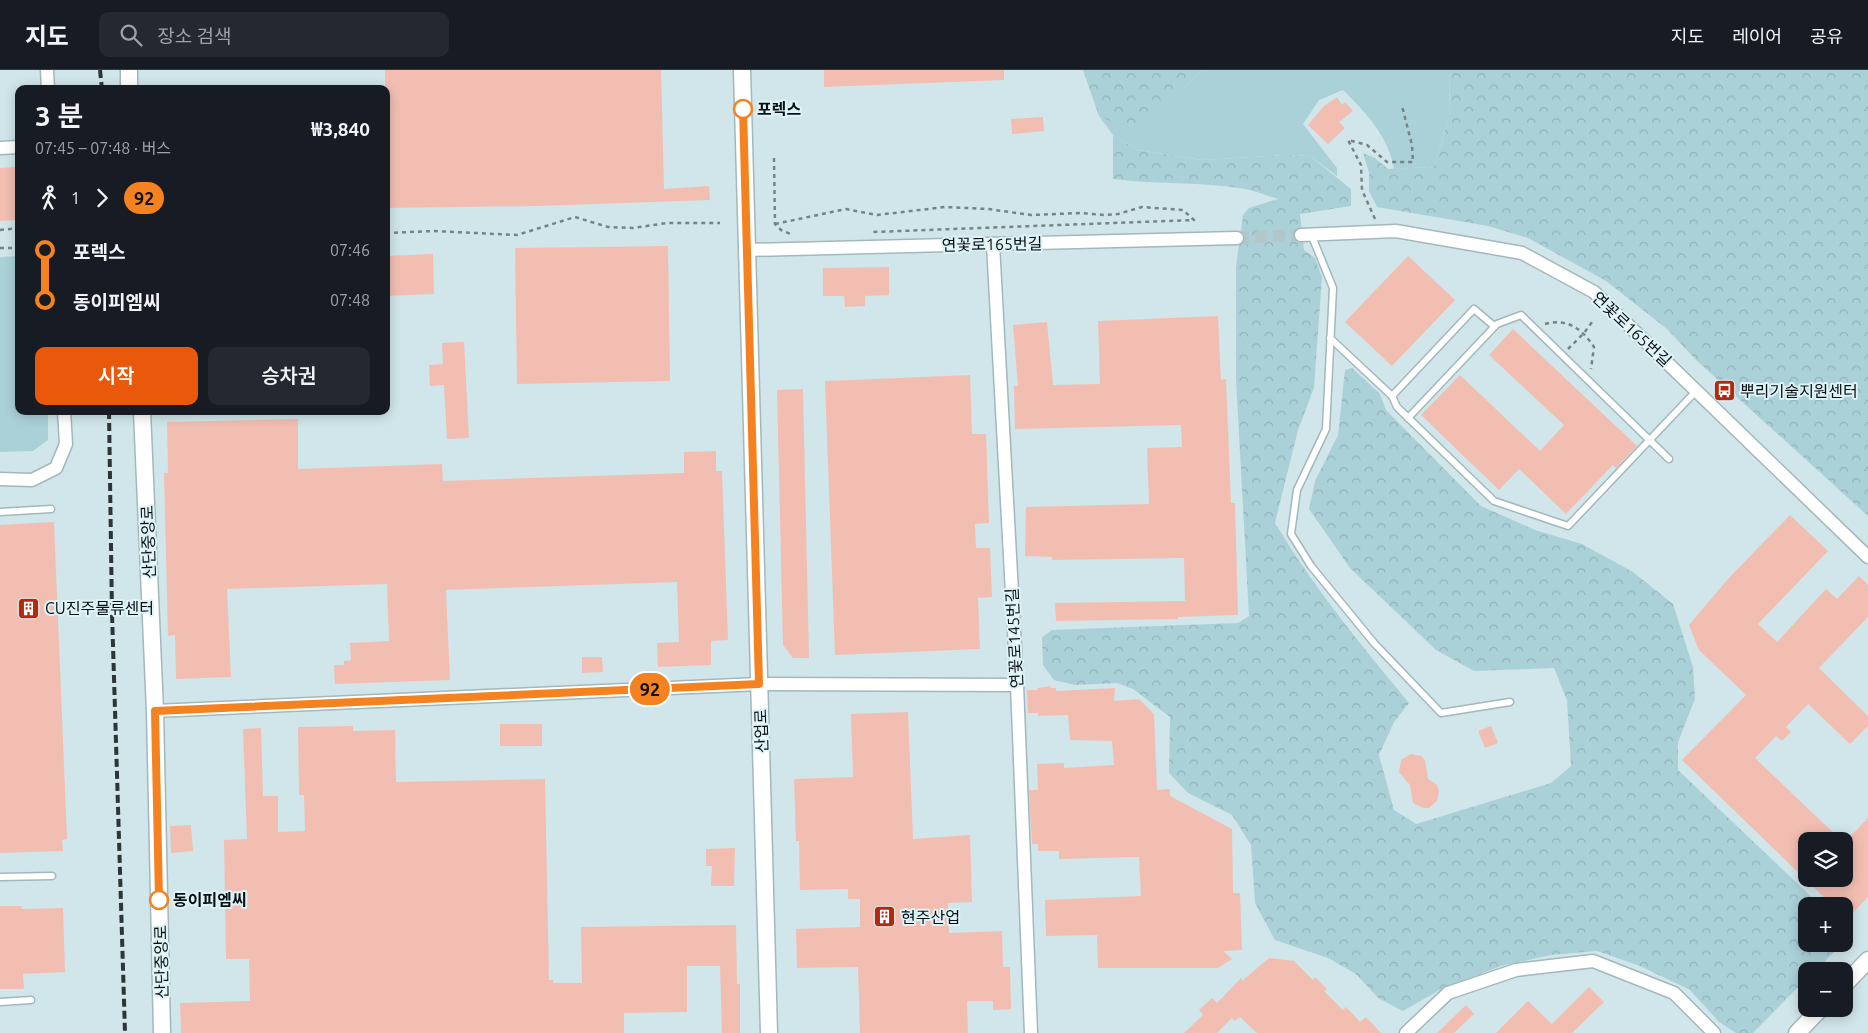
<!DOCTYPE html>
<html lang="ko">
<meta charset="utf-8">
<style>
body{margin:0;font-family:Ubuntu,"Noto Sans KR",sans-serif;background:#242831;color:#f1f3f6;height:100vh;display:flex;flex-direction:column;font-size:19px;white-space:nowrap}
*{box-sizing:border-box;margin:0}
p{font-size:16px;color:#9ea1a6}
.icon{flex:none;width:28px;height:28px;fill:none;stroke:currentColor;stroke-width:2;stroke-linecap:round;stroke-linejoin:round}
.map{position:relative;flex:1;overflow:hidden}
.sheet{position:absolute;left:15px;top:15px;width:375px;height:330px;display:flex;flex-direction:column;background:#171b24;border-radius:10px;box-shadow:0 2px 12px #0003}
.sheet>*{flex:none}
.badge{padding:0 10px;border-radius:16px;font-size:18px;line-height:32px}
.fabs{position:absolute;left:1798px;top:762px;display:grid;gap:10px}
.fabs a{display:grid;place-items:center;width:55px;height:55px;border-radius:10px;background:#171b24;box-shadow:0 2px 12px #0003;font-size:25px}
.map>.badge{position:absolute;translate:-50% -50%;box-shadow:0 0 0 2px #fff}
.legs{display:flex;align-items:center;gap:8px;height:55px;padding:0 20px;font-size:16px}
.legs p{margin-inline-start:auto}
.summary{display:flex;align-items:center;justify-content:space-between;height:85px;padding:0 20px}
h1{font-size:28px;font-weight:600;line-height:38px}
.action{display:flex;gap:10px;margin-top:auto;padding:10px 20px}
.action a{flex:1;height:58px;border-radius:10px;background:#ea580c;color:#fff;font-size:20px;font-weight:600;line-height:58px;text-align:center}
.action a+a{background:#242831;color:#f1f3f6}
ul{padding:0 20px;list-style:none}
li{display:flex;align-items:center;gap:18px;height:50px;font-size:19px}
li i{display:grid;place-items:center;width:8px;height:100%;margin:0 6px;background:currentColor}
li i::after{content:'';width:12px;height:12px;margin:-6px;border:4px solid;border-radius:50%;background:#171b24}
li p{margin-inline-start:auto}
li:first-child i{background:linear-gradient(#0000 50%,currentColor 0)}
li:last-child i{background:linear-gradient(currentColor 50%,#0000 0)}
header{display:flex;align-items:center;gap:30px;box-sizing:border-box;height:70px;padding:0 25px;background:#171b24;border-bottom:1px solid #363941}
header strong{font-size:24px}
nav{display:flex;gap:28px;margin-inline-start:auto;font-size:18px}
.search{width:350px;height:45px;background:#242831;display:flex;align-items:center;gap:12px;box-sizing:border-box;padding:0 18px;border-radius:10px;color:#9ea1a6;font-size:19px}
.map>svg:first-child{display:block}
.green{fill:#abd1d8}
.forest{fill:url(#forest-crowns)}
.building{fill:#f2beb2}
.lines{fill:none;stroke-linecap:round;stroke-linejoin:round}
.minor-tunnel{stroke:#b3c6ca;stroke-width:12;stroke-dasharray:12 6;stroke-linecap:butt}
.service-casing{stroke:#a3b8bb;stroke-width:9}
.minor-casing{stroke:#a3b8bb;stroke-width:15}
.tertiary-casing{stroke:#a3b8bb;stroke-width:19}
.path{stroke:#768487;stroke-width:2.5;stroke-dasharray:4 4;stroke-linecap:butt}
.service{stroke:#fff;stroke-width:6}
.minor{stroke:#fff;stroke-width:12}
.tertiary{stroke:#fff;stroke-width:16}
.rail{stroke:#2c3638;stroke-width:4;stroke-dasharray:8 4;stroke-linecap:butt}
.line-1-casing{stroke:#fff;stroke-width:11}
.line-1{stroke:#f58220;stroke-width:8}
.stop-1-dot{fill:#fff;stroke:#f58220;stroke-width:2.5}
.labels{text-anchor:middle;stroke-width:4;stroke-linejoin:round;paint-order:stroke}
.stop-label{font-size:16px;font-weight:bold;fill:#091012;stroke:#def3f7;text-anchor:start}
.street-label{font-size:16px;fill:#091012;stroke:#def3f7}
.poi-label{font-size:16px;fill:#091012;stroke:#def3f7;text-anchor:start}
</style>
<header>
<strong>지도</strong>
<div class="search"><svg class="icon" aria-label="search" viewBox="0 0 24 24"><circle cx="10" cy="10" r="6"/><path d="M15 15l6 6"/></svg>장소 검색</div>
<nav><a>지도</a><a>레이어</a><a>공유</a></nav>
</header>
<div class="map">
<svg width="1868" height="963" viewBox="0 0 1868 963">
<defs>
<pattern id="forest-crowns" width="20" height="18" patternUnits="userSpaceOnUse" patternTransform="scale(1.25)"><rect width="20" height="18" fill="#abd1d8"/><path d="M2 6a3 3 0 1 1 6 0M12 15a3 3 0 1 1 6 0" fill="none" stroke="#92b2b8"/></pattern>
</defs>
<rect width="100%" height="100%" fill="#d1e6ea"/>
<!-- green -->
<g class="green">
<path d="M1207 0H1450L1449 47 1434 97 1394 99C1389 67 1366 43 1343 20L1319 30 1303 54 1337 98V106L1310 86 1284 85 1202 90 1138 80 1113 65 1099 46 1135 61 1199 4Z"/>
<path d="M19 186V341H48V370L33 381 0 382V187Z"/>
</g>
<!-- forest -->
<g class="forest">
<path d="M1083 0H1207L1199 4 1135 62 1099 46Z"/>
<path d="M1450 0H1868V446L1696 290 1667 259 1606 211 1528 168 1488 156 1377 137 1369 121V103L1363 83 1375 88 1388 99 1434 97 1449 47Z"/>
<path d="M1113 65 1138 80 1202 90 1284 85 1310 86 1351 119V136L1300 144 1304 180 1315 188 1322 207 1314 318 1298 360 1275 453C1314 518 1361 575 1409 633L1394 652 1379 685 1394 740 1416 754 1551 713 1571 696 1567 630 1554 598 1474 601 1436 580 1350 498 1309 439 1315 411 1338 365 1345 300 1352 298 1380 324 1386 340 1481 436 1535 460 1582 474 1633 502 1673 534 1693 597 1695 629 1678 672V700L1821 836H1806V874H1842L1815 901H1806V909L1753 963H1736L1719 952 1690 920 1640 896 1597 881 1551 885 1501 896 1443 918 1403 941 1378 928 1356 904 1328 888 1275 870 1255 833 1251 775 1232 745 1188 723 1169 703 1170 647 1133 619 1117 613 1075 615 1054 610 1043 595 1042 567 1052 560 1238 553 1249 546 1236 310V197L1243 145 1249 138 1278 129C1267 126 1256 121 1245 119 1201 111 1156 115 1113 109Z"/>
</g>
<!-- building -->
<g class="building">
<path d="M385 0H661L664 119 709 116 710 130 538 136 386 138Z"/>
<path d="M824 0H1004V10L824 17Z"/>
<path d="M1337 27 1342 35 1345 32 1353 41 1339 52 1345 58 1328 74 1308 55 1324 36Z"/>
<path d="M1043 47 1044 61 1012 64 1011 49Z"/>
<path d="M17 97 19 150 0 151V98Z"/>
<path d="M668 176 670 311 517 314 515 178Z"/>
<path d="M433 184 434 224 386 226V186Z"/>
<path d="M1408 186 1455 230 1392 296 1345 252Z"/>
<path d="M889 197V225L865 226V236L845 237 844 226H823V198Z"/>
<path d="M1218 246 1221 310 1226 309 1231 433H1235L1238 545 1178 547V549L1056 551 1055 533 1185 531 1184 488 1052 490V487L1025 486 1026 437 1149 434 1147 378 1182 377 1181 355 1015 359 1014 316H1018L1013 255 1047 252 1053 315 1100 314 1098 251Z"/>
<path d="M1513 259 1637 376 1616 398 1613 395 1566 444 1519 399 1499 420 1421 345 1460 305 1540 381 1564 355 1489 285Z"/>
<path d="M464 272 469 368 447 369 444 315 430 316 429 295 443 294 442 273Z"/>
<path d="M970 305 972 364H986L989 453 975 454 976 478H990L992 527 978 528 980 579 835 585 825 311Z"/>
<path d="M803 319 809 588H793L783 575 777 320Z"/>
<path d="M298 349V399L442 394 443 411 684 403V382L716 381V401H722L728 570 711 571V595L658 597 657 573 679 572 677 512 446 520 450 610 335 614 334 595H344V591L351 590 350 573 389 571 387 514 227 519 231 607 176 609 175 565 168 566 164 403H168L167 352Z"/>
<path d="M1790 445 1828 481 1758 554 1777 572 1826 519 1837 529 1859 506 1868 515V547L1819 598 1868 646V656L1850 674 1808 634 1786 657 1791 662 1782 671 1776 666 1755 688 1842 771H1806V809H1844V773L1868 748V827L1844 852V836H1833L1682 690 1746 625 1699 580 1689 555 1727 510Z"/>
<path d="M54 452 67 769 62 770 63 781 0 783V455Z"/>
<path d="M582 587H602L603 602 582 603Z"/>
<path d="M1051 616 1050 618H1056V621L1115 618 1114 631 1139 629 1154 644 1157 720 1170 719V726L1232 759 1233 823H1240L1242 880 1223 881 1232 889 1218 898H1098L1097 865 1046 866 1045 830 1141 826 1139 787 1059 789V781H1038V774H1032L1029 720H1038L1037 694 1064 693V698L1114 695 1112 671 1070 670 1068 645 1038 646V643H1028L1027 620H1037L1038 618Z"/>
<path d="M908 642 913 769 970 765 972 832 948 833 949 863 1002 861 1003 897H1010L1011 939 993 940V931H967L968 963H860L858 897 797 898 796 859 860 857V829H848V819L800 820 799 771H796L794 709 853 707 851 644Z"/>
<rect x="500" y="654" width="42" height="22"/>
<path d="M353 656V661L395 660 396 712 545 709 549 910H553V913H582L581 857 736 855 737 914H740V963H722L720 896H687V942L624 943V963H181L180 933 250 931 249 889H226L224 770 247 769 243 659 261 658 263 726H278V762L305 761 304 725H299L298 657Z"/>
<path d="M1491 656 1498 673 1485 678 1478 661Z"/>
<path d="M1411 684 1421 686 1425 690 1428 709 1437 715 1439 721 1437 731 1429 738H1423L1413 733 1410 715 1399 702 1401 690Z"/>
<path d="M191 755 193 781 171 783 170 756Z"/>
<path d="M735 778 734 816H711L712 796H706V779Z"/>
<path d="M0 836H21L22 839 63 838 65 902 23 904 24 919H0Z"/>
<path d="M1269 888 1294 891 1313 910 1315 907 1327 919 1324 921 1343 940 1346 937 1360 952 1366 947 1381 963H1257L1240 947 1235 951 1232 948 1217 963H1184L1203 945 1199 940 1212 928 1217 933 1242 907V911Z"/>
<path d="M1589 917 1604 932 1572 963H1496L1528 931 1552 954Z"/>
<path d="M1466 935 1474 944 1454 963H1437Z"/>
</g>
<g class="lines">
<!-- minor-tunnel -->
<path class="minor-tunnel" d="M1237 168 1301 165"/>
<defs>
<g id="service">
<path d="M1311 164 1333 218 1326 359 1297 420 1291 464 1311 496 1374 573 1441 643 1510 632"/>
<path d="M1330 268 1392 326 1397 337 1494 431 1568 456 1697 320"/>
<path d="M1392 326 1474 239 1494 256"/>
<path d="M1408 348 1497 254 1521 245 1669 389"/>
<path d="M0 442 51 439"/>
<path d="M0 807 52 806"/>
<path d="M0 932 31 930"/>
</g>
<g id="minor">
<path d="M47 0 48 19"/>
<path d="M0 78 19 77"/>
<path d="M1301 165 1396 161 1522 183 1594 222 1868 487"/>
<path d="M993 174 1017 615 1031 963"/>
<path d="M747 180 1237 168"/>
<path d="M0 409 32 410 56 398 66 374 64 341"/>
<path d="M155 641 759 614 1017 615"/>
<path d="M1406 963 1448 923 1516 900 1593 891 1674 923 1714 963"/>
</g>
<g id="tertiary">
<path d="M129 0V19"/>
<path d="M742 0 769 963"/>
<path d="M142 341 155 641 162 963"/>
<path d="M1844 915 1868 890"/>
<path d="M1797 963 1820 939"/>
</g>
</defs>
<!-- service casing -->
<use href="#service" class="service-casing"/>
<!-- minor casing -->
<use href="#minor" class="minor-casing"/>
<!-- tertiary casing -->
<use href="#tertiary" class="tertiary-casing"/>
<!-- path -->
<g class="path">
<path d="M774 88 775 154 781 160 793 165"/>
<path d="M1375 149 1362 120 1361 95 1348 70 1367 75 1387 92H1413L1412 75 1402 36"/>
<path d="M775 154 846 139 877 145 945 137 988 139 1031 145 1080 143 1105 145 1118 144 1142 137 1183 140 1194 150 873 162"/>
<path d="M0 160 19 158"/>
<path d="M386 163 434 161 517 165 575 147 608 157 633 158 667 153H720"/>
<path d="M0 178H19"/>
<path d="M1545 254C1568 248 1582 259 1594 277L1591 299"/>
<path d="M1568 279 1584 263 1592 252"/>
</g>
<!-- service -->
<use href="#service" class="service"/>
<!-- minor -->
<use href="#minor" class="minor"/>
<!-- tertiary -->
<use href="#tertiary" class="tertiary"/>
<!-- rail -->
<g class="rail">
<path d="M100 0 102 19"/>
<path d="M109 341 112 543 125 963"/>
</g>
</g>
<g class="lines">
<defs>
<path id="line-1" d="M159 830 155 641 759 614 743 39"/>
</defs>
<!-- line-1 casing -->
<use href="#line-1" class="line-1-casing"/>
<!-- line-1 -->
<use href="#line-1" class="line-1"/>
</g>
<!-- icons -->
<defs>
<symbol id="bus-square" viewBox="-11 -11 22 22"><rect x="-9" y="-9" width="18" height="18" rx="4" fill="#b4280d" stroke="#def3f7"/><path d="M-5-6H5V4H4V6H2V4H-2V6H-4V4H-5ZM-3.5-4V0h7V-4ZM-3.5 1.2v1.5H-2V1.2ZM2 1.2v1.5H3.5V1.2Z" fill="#fff"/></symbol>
<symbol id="building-square" viewBox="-11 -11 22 22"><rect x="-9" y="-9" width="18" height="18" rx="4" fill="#b4280d" stroke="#def3f7"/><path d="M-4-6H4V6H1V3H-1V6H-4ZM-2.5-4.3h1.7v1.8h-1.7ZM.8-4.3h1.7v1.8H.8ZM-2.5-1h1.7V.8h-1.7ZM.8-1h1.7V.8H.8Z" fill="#fff"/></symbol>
</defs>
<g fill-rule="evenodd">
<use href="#bus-square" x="1712" y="308" width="25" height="25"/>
<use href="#building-square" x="16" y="526" width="25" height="25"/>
<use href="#building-square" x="872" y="834" width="25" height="25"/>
</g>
<!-- markers -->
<g class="stop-1-dot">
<circle cx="743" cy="39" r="9"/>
<circle cx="159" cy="830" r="9"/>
</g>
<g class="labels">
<!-- stop labels -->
<g class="stop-label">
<text x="757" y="45">포렉스</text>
<text x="173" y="836">동이피엠씨</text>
</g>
<!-- street labels -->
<g class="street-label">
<text transform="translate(992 174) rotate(-1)" y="6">연꽃로165번길</text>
<text transform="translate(1632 259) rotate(43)" y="6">연꽃로165번길</text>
<text transform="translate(148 472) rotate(-92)" y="6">산단중앙로</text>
<text transform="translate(1014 568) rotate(-93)" y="6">연꽃로145번길</text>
<text transform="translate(761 661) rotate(-92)" y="6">산업로</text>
<text transform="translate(161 892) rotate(-91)" y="6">산단중앙로</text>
</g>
<!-- poi labels -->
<g class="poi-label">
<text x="1740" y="327">뿌리기술지원센터</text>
<text x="45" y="544">CU진주물류센터</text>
<text x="901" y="853">현주산업</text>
</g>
</g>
</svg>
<div class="fabs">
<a><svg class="icon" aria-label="layers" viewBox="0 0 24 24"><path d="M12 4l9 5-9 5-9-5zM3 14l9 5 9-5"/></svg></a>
<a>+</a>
<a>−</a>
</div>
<b class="badge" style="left:650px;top:619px;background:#f58220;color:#111">92</b>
<section class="sheet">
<div class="summary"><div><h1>3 분</h1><p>07:45 – 07:48 · 버스</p></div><b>₩3,840</b></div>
<div class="legs"><svg class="icon" aria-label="walk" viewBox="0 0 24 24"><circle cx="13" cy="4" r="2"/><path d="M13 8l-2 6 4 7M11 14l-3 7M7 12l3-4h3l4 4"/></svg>1<svg class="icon" aria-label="forward" viewBox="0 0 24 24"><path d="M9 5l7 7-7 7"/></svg><b class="badge" style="background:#f58220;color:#111">92</b></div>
<ul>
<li><i style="color:#f58220"></i><b>포렉스</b><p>07:46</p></li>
<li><i style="color:#f58220"></i><b>동이피엠씨</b><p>07:48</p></li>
</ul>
<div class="action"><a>시작</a><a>승차권</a></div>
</section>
</div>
